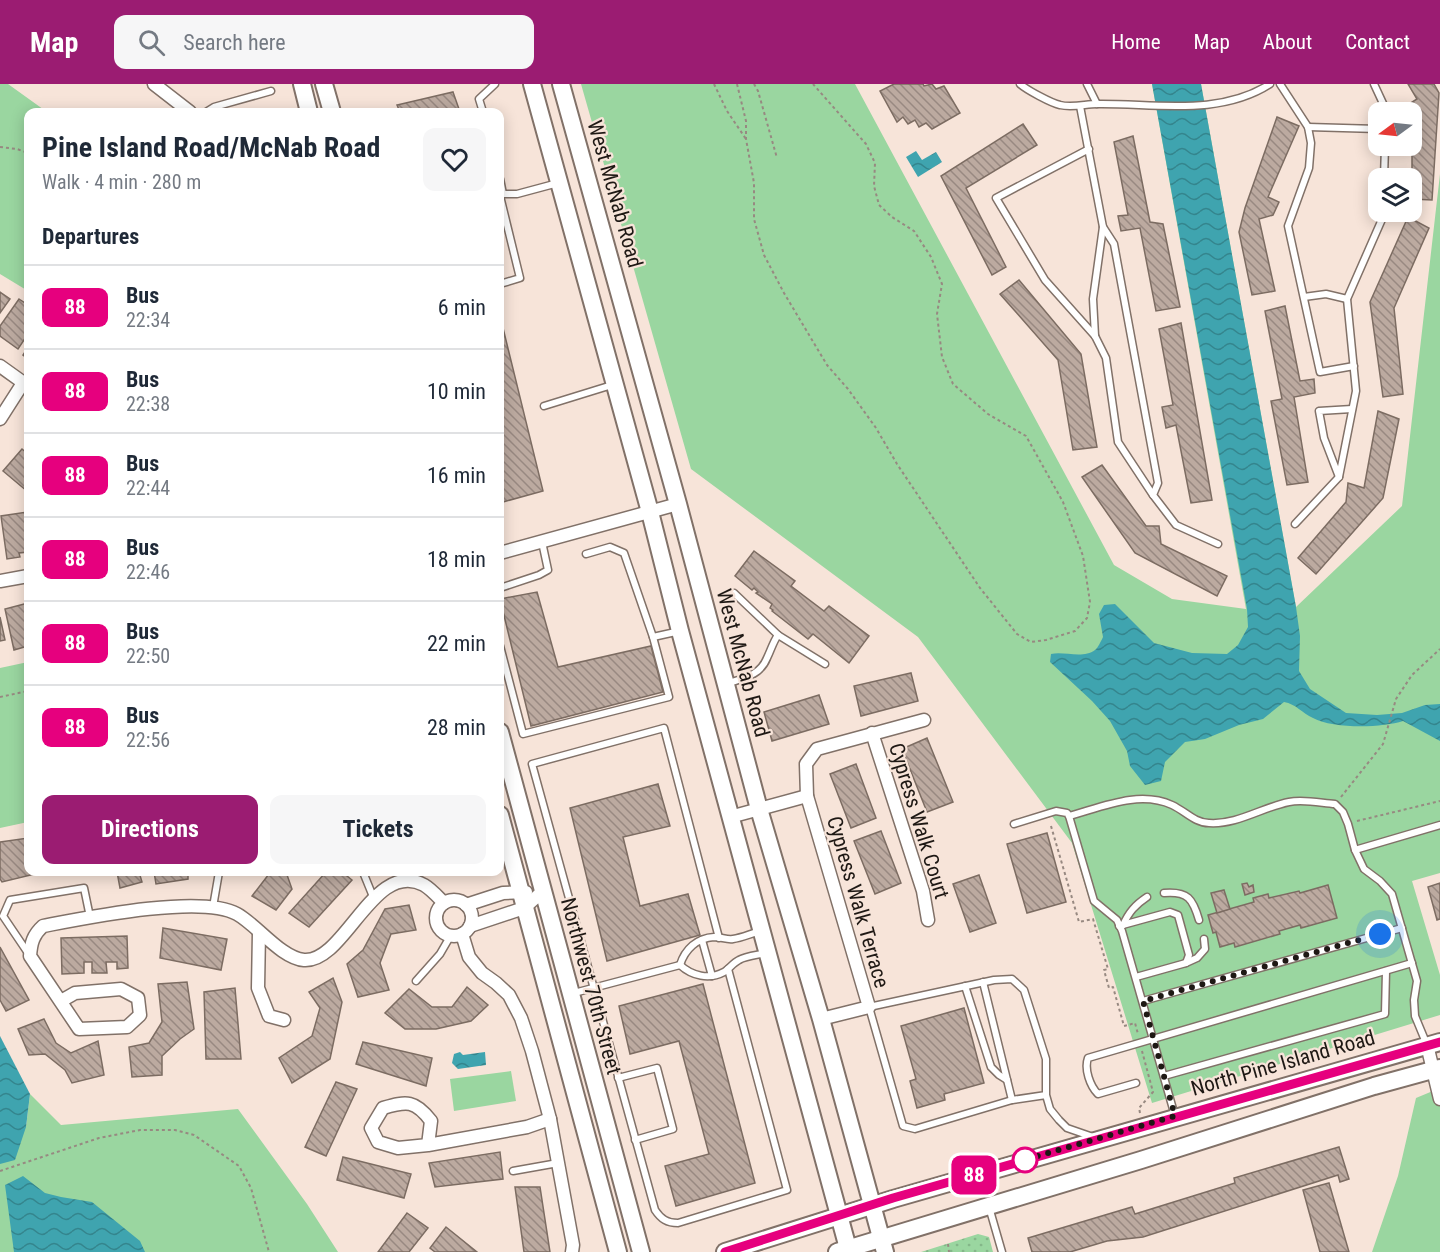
<!DOCTYPE html>
<meta charset="utf-8">
<style>
body{margin:0;font-family:"Roboto Condensed",sans-serif;background:#f6f6f7;color:#1f2937;height:100vh;display:flex;flex-direction:column;font-size:22px;white-space:nowrap}
*{box-sizing:border-box;margin:0}
p{font-size:20px;color:#747a83}
.icon{flex:none;width:33px;height:33px;fill:none;stroke:currentColor;stroke-width:2;stroke-linecap:round;stroke-linejoin:round}
.map{position:relative;flex:1;overflow:hidden}
.drawer{position:absolute;left:24px;top:24px;width:480px;height:768px;display:flex;flex-direction:column;background:#fff;border-radius:12px;box-shadow:0 3px 15px #0003}
.drawer>*{flex:none}
.badge{padding:0 12px;border-radius:9px;font-size:21px;line-height:39px}
.needle{width:39px;rotate:255deg}
.buttons{position:absolute;left:1368px;top:18px;display:grid;gap:12px}
.buttons a{display:grid;place-items:center;width:54px;height:54px;border-radius:12px;background:#fff;box-shadow:0 3px 15px #0003;font-size:30px}
.you{position:absolute;width:30px;height:30px;margin:-15px;border:4px solid #fff;border-radius:50%;background:#1a73e8;box-shadow:0 0 0 9px #1a73e833}
.map>.badge{position:absolute;translate:-50% -50%;box-shadow:0 0 0 3px #fff}
h2{padding:0 18px;font-size:22px;line-height:54px}
.round{display:grid;place-items:center;flex:none;width:63px;height:63px;border-radius:12px;background:#f6f6f7}
.head{display:flex;align-items:center;justify-content:space-between;height:102px;padding:0 18px}
h1{font-size:28px;font-weight:700;line-height:45px}
.cta{display:flex;gap:12px;margin-top:auto;padding:12px 18px}
.cta a{flex:1;height:69px;border-radius:12px;background:#9b1c72;color:#fff;font-size:24px;font-weight:700;line-height:69px;text-align:center}
.cta a+a{background:#f6f6f7;color:#1f2937}
ul{padding:0;list-style:none}
li{display:flex;align-items:center;gap:18px;height:84px;padding:0 18px;border-top:2px solid #e0e1e3}
li div{flex:1}
li b{display:block;font-size:22px}
li em{font-style:normal}
li .badge{min-width:66px;font-weight:700;text-align:center}
header{display:flex;align-items:center;gap:36px;box-sizing:border-box;height:84px;padding:0 30px;background:#9b1c72;color:#fff}
header strong{font-size:28px}
nav{display:flex;gap:33px;margin-inline-start:auto;font-size:21px}
.search{width:420px;height:54px;background:#f6f6f7;display:flex;align-items:center;gap:15px;box-sizing:border-box;padding:0 21px;border-radius:12px;color:#747a83;font-size:22px}
.map>svg:first-child{display:block}
.grass{fill:#9ad6a0}
.park{fill:url(#park-dots)}
.water{fill:url(#water-waves)}
.building{fill:url(#building-back-hatch);stroke:#7c6c62;stroke-width:1.5}
.lines{fill:none;stroke-linecap:round;stroke-linejoin:round}
.lane-casing{stroke:#817168;stroke-width:9}
.street-casing{stroke:#817168;stroke-width:15}
.secondary-casing{stroke:#817168;stroke-width:20}
.path{stroke:#978981;stroke-width:2;stroke-dasharray:3 3;stroke-linecap:butt}
.lane{stroke:#fff;stroke-width:6}
.street{stroke:#fff;stroke-width:12}
.secondary{stroke:#fff;stroke-width:16}
.line-casing{stroke:#fff;stroke-width:14}
.line{stroke:#e6007e;stroke-width:9}
.walk{stroke:#1e1814;stroke-width:6;stroke-dasharray:0 10.8}
.stop-dot{fill:#fff;stroke:#e6007e;stroke-width:3}
.labels{text-anchor:middle;stroke-width:4.5;stroke-linejoin:round;paint-order:stroke}
.street-label{font-size:21px;fill:#1e1814;stroke:#f7e4d9}
</style>
<header>
<strong>Map</strong>
<div class="search"><svg class="icon" aria-label="search" viewBox="0 0 24 24"><circle cx="10" cy="10" r="6"/><path d="M15 15l6 6"/></svg>Search here</div>
<nav><a>Home</a><a>Map</a><a>About</a><a>Contact</a></nav>
</header>
<div class="map">
<svg width="1440" height="1168" viewBox="0 0 1440 1168">
<defs>
<pattern id="park-dots" width="8" height="8" patternUnits="userSpaceOnUse" patternTransform="scale(1.5)"><rect width="8" height="8" fill="#9ad6a0"/><path d="M2 2h.1M6 6h.1" fill="none" stroke="#84b789" stroke-width="1.8" stroke-linecap="round"/></pattern>
<pattern id="water-waves" width="16" height="10" patternUnits="userSpaceOnUse" patternTransform="scale(1.5)"><rect width="16" height="10" fill="#3fa4af"/><path d="M0 5q4-4 8 0t8 0" fill="none" stroke="#34858d"/></pattern>
<pattern id="building-back-hatch" width="6" height="6" patternUnits="userSpaceOnUse" patternTransform="scale(1.5)"><rect width="6" height="6" fill="#bcaaa0"/><path d="M-1 5l2 2M0 0l6 6M5-1l2 2" fill="none" stroke="#988981"/></pattern>
</defs>
<rect width="100%" height="100%" fill="#f7e4d9"/>
<!-- grass -->
<g class="grass">
<path d="M0 0H8L47 28H28V207L0 190Z"/>
<path d="M581 0H855L1114 481 1172 515 1246 525 1152 0H1201L1296 523 1402 422 1440 90V789L1412 797 1440 891V931L1152 1019 1072 759 918 553 691 385Z"/>
<path d="M28 578V738L0 744V584Z"/>
<path d="M511 987 516 1017 454 1027 450 995Z"/>
<path d="M1440 1004V1168H1372L1398 1092 1416 1014Z"/>
<path d="M30 1010 61 1041 238 1025 307 1120 338 1168H0V1028L26 1043Z"/>
</g>
<!-- park -->
<path class="park" d="M978 1150 989 1153 993 1168H921Z"/>
<!-- water -->
<g class="water">
<path d="M1152 0H1201L1296 523 1300 552 1299 587 1310 605 1346 629 1377 631 1402 629 1425 621 1440 620V657L1403 637C1382 644 1333 645 1313 634 1302 629 1296 620 1284 618L1263 635 1239 641 1205 655 1185 658 1165 678 1161 697 1145 701 1130 682 1127 667 1110 637 1092 617 1050 578 1051 570C1064 567 1083 575 1095 566 1098 564 1101 557 1103 553L1099 530 1104 521 1115 520 1154 559 1192 569 1227 570 1238 561 1248 543 1247 525Z"/>
<path d="M916 67 922 76 936 68 942 78 918 93 906 73Z"/>
<path d="M0 952 30 1010 26 1043 15 1076 0 1080Z"/>
<path d="M485 968 486 981 458 985 452 979 454 970 460 968 463 971Z"/>
<path d="M23 1092 45 1109 61 1113 92 1118 140 1157 145 1168H14L5 1101Z"/>
</g>
<!-- building -->
<g class="building">
<path d="M894 0H923L924 2 932 0 936 5 944 2 960 29 932 45 926 39 919 43 915 36 908 40 903 33 897 38 880 7Z"/>
<path d="M1408 0H1434L1439 9 1432 116 1412 115V28H1406L1403 24 1417 15Z"/>
<path d="M453 8 460 28H400L397 21Z"/>
<path d="M1277 33 1299 42 1268 113 1279 118 1273 131 1259 135 1275 207 1252 211 1239 148 1245 124Z"/>
<path d="M1023 40 1037 61 966 104 1006 183 992 191 941 92Z"/>
<path d="M1133 52 1150 138 1163 140 1180 223 1156 227 1140 144 1121 147 1118 132 1128 131 1114 58Z"/>
<path d="M1408 133 1429 144 1394 224 1403 310 1383 313 1370 218Z"/>
<path d="M1019 196 1081 270 1097 363 1073 366 1058 276 1000 210Z"/>
<path d="M0 208 10 215 0 229Z"/>
<path d="M19 215 28 221V250L18 265 0 252V242Z"/>
<path d="M1285 222 1300 297 1314 295 1315 309 1294 313 1308 398 1287 401 1271 317 1282 315 1265 227Z"/>
<path d="M1181 239 1212 416 1191 419 1176 341 1166 344 1162 323 1173 321 1159 245Z"/>
<path d="M503 244 543 407 503 418 500 407V245Z"/>
<path d="M28 263V275L23 271Z"/>
<path d="M1378 327 1399 335 1383 414 1316 490 1298 474 1346 418 1348 399 1364 404Z"/>
<path d="M22 365 28 370V408L3 387Z"/>
<path d="M1102 381 1146 442H1159L1161 460 1227 492 1217 512 1135 469 1082 393Z"/>
<path d="M27 428 28 468 19 469 20 473 7 475 1 432Z"/>
<path d="M754 467 795 497 791 502 824 527 829 522 869 552 849 579 813 550 808 555 772 527 773 526 770 524 772 520 756 509 758 508 754 504 752 506 735 492Z"/>
<path d="M537 508 558 583 651 562 663 608 531 642 500 515Z"/>
<path d="M28 519V562L14 566 5 525Z"/>
<path d="M0 533 5 556 0 557Z"/>
<path d="M911 589 918 617 861 632 854 602Z"/>
<path d="M819 611 829 640 772 657 764 628Z"/>
<path d="M927 654 953 718 927 728 902 665Z"/>
<path d="M856 680 876 734 851 744 830 690Z"/>
<path d="M658 700 670 742 623 753 640 822 688 810 700 851 607 877 570 724Z"/>
<path d="M881 747 901 799 875 810 854 757Z"/>
<path d="M1047 749 1066 818 1027 829 1007 760Z"/>
<path d="M28 754V788H43L2 798 0 795V758Z"/>
<path d="M117 788H139L142 798 120 804Z"/>
<path d="M154 788H188V795L156 800Z"/>
<path d="M269 788H286L292 805 276 826 252 812 269 790Z"/>
<path d="M326 788H342L352 796 309 843 289 829Z"/>
<path d="M979 791 996 839 970 848 953 800Z"/>
<path d="M1247 799 1249 803 1253 801 1254 808 1245 811 1242 800Z"/>
<path d="M1440 799V835L1437 836 1428 803Z"/>
<path d="M1328 801 1337 834 1301 844 1300 841 1279 847 1280 850 1235 863 1234 859 1220 863 1216 848 1213 849 1208 831 1254 818 1253 814 1268 810 1269 814 1299 807 1300 809Z"/>
<path d="M1224 806 1230 825 1217 829 1211 809Z"/>
<path d="M409 821 416 846 391 850 380 879 389 906 358 913 347 880 363 866 385 825Z"/>
<path d="M163 844 227 855 221 886 160 874Z"/>
<path d="M127 852 128 884 117 885V878H106L107 889H92V878H84V889L62 890 61 854Z"/>
<path d="M0 863 29 916 6 927 0 916Z"/>
<path d="M333 894 342 918 330 975 292 999 279 974 312 952 320 924 309 908Z"/>
<path d="M187 898 194 945 180 955 162 972V991L132 993 129 963 149 959 162 938 158 900Z"/>
<path d="M703 900 755 1099 676 1122 665 1082 709 1070 679 957 630 970 619 922Z"/>
<path d="M467 903 488 921 471 937 436 945H405L385 929 409 905 432 923H452Z"/>
<path d="M235 904 241 975H206L204 908Z"/>
<path d="M964 924 984 999 944 1010 945 1016 917 1024 910 997 916 995 901 942Z"/>
<path d="M44 935 56 959 71 969 98 957 104 991 72 999 65 986 45 970 29 971 18 945Z"/>
<path d="M363 958 432 974 426 1002 356 980Z"/>
<path d="M336 998 357 1005 326 1072 305 1063Z"/>
<path d="M1339 1063 1349 1095 1340 1098 1338 1091 1143 1153 1107 1157 1070 1168H1032L1028 1154 1132 1123 1135 1130 1235 1099 1234 1094Z"/>
<path d="M500 1068 503 1095 435 1103 429 1079Z"/>
<path d="M343 1073 411 1090 404 1114 337 1096Z"/>
<path d="M1329 1099 1349 1168H1320L1303 1106Z"/>
<path d="M515 1103H540L550 1168H524Z"/>
<path d="M407 1129 428 1144 409 1168H378Z"/>
<path d="M446 1143 477 1168H435L430 1164Z"/>
</g>
<g class="lines">
<defs>
<g id="lane">
<path d="M1020 0C1027 6 1051 19 1060 21 1072 24 1086 20 1097 20 1154 19 1219 33 1270 0"/>
<path d="M1087 0 1097 20"/>
<path d="M1280 0 1308 43 1311 59 1309 84 1288 142 1320 288 1354 282"/>
<path d="M1374 0 1387 28"/>
<path d="M1080 22 1103 143 1114 160 1158 399 1153 411 1176 441 1218 460"/>
<path d="M206 28 214 23 271 7"/>
<path d="M483 28 479 15 495 0"/>
<path d="M1308 43 1378 45"/>
<path d="M1089 65 996 114 1045 196 1095 252 1106 274 1118 358 1153 411"/>
<path d="M1384 94 1385 62"/>
<path d="M500 95 503 110 501 111"/>
<path d="M503 110H517L558 99"/>
<path d="M500 112 520 194 500 200"/>
<path d="M1304 213 1326 210 1347 215"/>
<path d="M1095 252 1093 215 1103 143"/>
<path d="M544 322 612 301"/>
<path d="M1339 393 1324 354 1319 327 1352 325"/>
<path d="M1295 440 1339 393 1356 307 1347 215 1383 133V128"/>
<path d="M586 470 610 463 624 469 653 553 680 547"/>
<path d="M500 504 539 491 548 486 542 458"/>
<path d="M778 551 825 580"/>
<path d="M500 562 523 650 669 613 653 553"/>
<path d="M726 600C743 594 760 592 767 574 771 566 773 558 778 551L734 509"/>
<path d="M1069 732C1102 723 1139 706 1172 721 1185 727 1195 739 1209 739 1237 741 1263 723 1289 718 1303 715 1321 719 1335 720L1343 728 1348 740 1355 766 1364 785 1380 797 1392 810 1417 897 1414 916 1415 932 1427 961"/>
<path d="M1014 740 1056 727 1067 729 1069 732 1094 817 1117 836 1122 847 1175 1032"/>
<path d="M1355 766 1440 741"/>
<path d="M363 788 374 815"/>
<path d="M1164 809C1188 807 1193 815 1199 836"/>
<path d="M213 823 219 788"/>
<path d="M1123 841C1129 828 1135 821 1147 813"/>
<path d="M1119 842 1170 828 1178 831 1189 871 1186 879"/>
<path d="M719 854 664 644 532 680 655 1126C661 1135 667 1139 678 1139L787 1106 728 885"/>
<path d="M702 856 712 892"/>
<path d="M28 869 3 832 10 816 84 804 90 833"/>
<path d="M680 881C692 892 709 896 724 888 729 885 733 879 739 876 746 872 758 871 766 869"/>
<path d="M680 881C685 865 697 854 714 853 721 853 727 856 733 855 742 854 752 849 761 847"/>
<path d="M1136 893 1186 879 1197 874 1205 865 1204 855"/>
<path d="M416 897 440 870 451 851"/>
<path d="M983 898 1012 1016"/>
<path d="M965 902 991 983 999 991 1007 996"/>
<path d="M574 909 680 881"/>
<path d="M1143 917 1402 844"/>
<path d="M1164 992 1385 930 1386 887"/>
<path d="M618 994 657 984 673 1045 635 1056"/>
<path d="M1136 999 1098 1010C1090 1002 1084 985 1088 974L1412 879"/>
<path d="M1046 1011 1012 1016 915 1045 903 1042 869 923 994 896 1012 895 1024 906 1046 975V1011L1050 1025 1059 1036 1067 1044 1093 1053"/>
<path d="M513 1087 558 1079"/>
<path d="M989 1123 1002 1168"/>
</g>
<g id="street">
<path d="M154 0 190 28"/>
<path d="M0 282 28 302"/>
<path d="M0 335 23 299"/>
<path d="M500 469 678 420"/>
<path d="M0 497 28 492"/>
<path d="M872 649 923 807 928 836"/>
<path d="M730 733 807 712"/>
<circle cx="454" cy="834" r="18"/>
<path d="M466 821 503 809 526 808"/>
<path d="M470 842 524 824 542 808"/>
<path d="M259 848 258 904 269 932 284 936"/>
<path d="M462 850 469 873 482 889 496 899 509 911 521 934 532 967 550 1035 573 1161 572 1168"/>
<path d="M61 917 75 909 121 905 138 914 140 931 127 943 79 945 30 872C31 859 33 851 43 842 85 834 201 810 237 830 257 841 281 874 304 876 345 879 374 774 424 801 431 805 438 813 444 819"/>
<path d="M821 935 869 923 807 712 806 680 817 665 924 636"/>
<path d="M1427 961 1440 1015"/>
<path d="M428 1061 431 1037C415 1016 407 1017 383 1024L371 1044 378 1058 398 1064 428 1061 527 1043 550 1035"/>
</g>
<g id="secondary">
<path d="M302 0 309 28"/>
<path d="M324 0 332 28"/>
<path d="M532 0 650 428 680 547 849 1168"/>
<path d="M561 0 678 420 759 725 821 935 885 1168"/>
<path d="M500 648 641 1168"/>
<path d="M500 731 618 1168"/>
<path d="M725 1168 893 1115 1440 958"/>
<path d="M837 1168 1141 1076 1374 1002 1440 984"/>
</g>
</defs>
<!-- lane casing -->
<use href="#lane" class="lane-casing"/>
<!-- street casing -->
<use href="#street" class="street-casing"/>
<!-- secondary casing -->
<use href="#secondary" class="secondary-casing"/>
<!-- path -->
<g class="path">
<path d="M714 0 727 27 746 55"/>
<path d="M737 0 746 37V55L754 99V135L764 171 784 209 827 281 848 305 876 344 897 380 980 504 1017 550 1031 558 1046 556 1075 547 1087 534 1090 518 1083 472 1063 418 1026 352 988 330 953 300 942 273 937 230 942 200 931 173 914 147 892 133 879 121 874 102 875 79 866 60 813 0"/>
<path d="M754 0 758 7 777 74"/>
<path d="M0 63 17 65 28 69"/>
<path d="M0 613 28 607"/>
<path d="M1341 713 1383 660 1396 615 1412 591 1440 565"/>
<path d="M1357 737 1440 717"/>
<path d="M1051 742 1079 838 1093 835 1108 885 1104 886 1109 904 1113 903 1124 942 1135 939 1138 950"/>
<path d="M1140 1029 1139 1024 1153 1008 1142 967"/>
<path d="M0 1087 99 1054 140 1046H175L194 1051 239 1082 251 1104 269 1168"/>
<path d="M948 1160 949 1168"/>
</g>
<!-- lane -->
<use href="#lane" class="lane"/>
<!-- street -->
<use href="#street" class="street"/>
<!-- secondary -->
<use href="#secondary" class="secondary"/>
</g>
<g class="lines">
<defs>
<path id="line" d="M725 1168 893 1114 1440 958"/>
</defs>
<!-- line casing -->
<use href="#line" class="line-casing"/>
<!-- line -->
<use href="#line" class="line"/>
<!-- walk -->
<path class="walk" d="M1025 1076 1021 1077 1175 1032 1143 917 1380 850"/>
</g>
<!-- markers -->
<circle class="stop-dot" cx="1025" cy="1076" r="12"/>
<g class="labels">
<!-- street labels -->
<g class="street-label">
<text transform="translate(615 110) rotate(74)" y="7">West McNab Road</text>
<text transform="translate(743 579) rotate(75)" y="7">West McNab Road</text>
<text transform="translate(919 737) rotate(73)" y="7">Cypress Walk Court</text>
<text transform="translate(858 818) rotate(74)" y="7">Cypress Walk Terrace</text>
<text transform="translate(591 902) rotate(75)" y="7">Northwest 70th Street</text>
<text transform="translate(1283 979) rotate(-16)" y="7">North Pine Island Road</text>
</g>
</g>
</svg>
<div class="buttons">
<a><svg class="needle" viewBox="-14 -14 28 28"><path d="M0-13l5 13h-10z" fill="#e53935"/><path d="M0 13l5-13h-10z" fill="#747a83"/></svg></a>
<a><svg class="icon" aria-label="layers" viewBox="0 0 24 24"><path d="M12 4l9 5-9 5-9-5zM3 14l9 5 9-5"/></svg></a>
</div>
<div class="you" style="left:1380px;top:850px"></div>
<b class="badge" style="left:974px;top:1091px;background:#e6007e;color:#fff">88</b>
<section class="drawer">
<div class="head"><div><h1>Pine Island Road/McNab Road</h1><p>Walk · 4 min · 280 m</p></div><a class="round"><svg class="icon" aria-label="heart" viewBox="0 0 24 24"><path d="M12 20l-8-8c-3-5 5-10 8-4 3-6 11-1 8 4z"/></svg></a></div>
<h2>Departures</h2>
<ul>
<li><span class="badge" style="background:#e6007e;color:#fff">88</span><div><b>Bus</b><p>22:34</p></div><em>6 min</em></li>
<li><span class="badge" style="background:#e6007e;color:#fff">88</span><div><b>Bus</b><p>22:38</p></div><em>10 min</em></li>
<li><span class="badge" style="background:#e6007e;color:#fff">88</span><div><b>Bus</b><p>22:44</p></div><em>16 min</em></li>
<li><span class="badge" style="background:#e6007e;color:#fff">88</span><div><b>Bus</b><p>22:46</p></div><em>18 min</em></li>
<li><span class="badge" style="background:#e6007e;color:#fff">88</span><div><b>Bus</b><p>22:50</p></div><em>22 min</em></li>
<li><span class="badge" style="background:#e6007e;color:#fff">88</span><div><b>Bus</b><p>22:56</p></div><em>28 min</em></li>
</ul>
<div class="cta"><a>Directions</a><a>Tickets</a></div>
</section>
</div>
